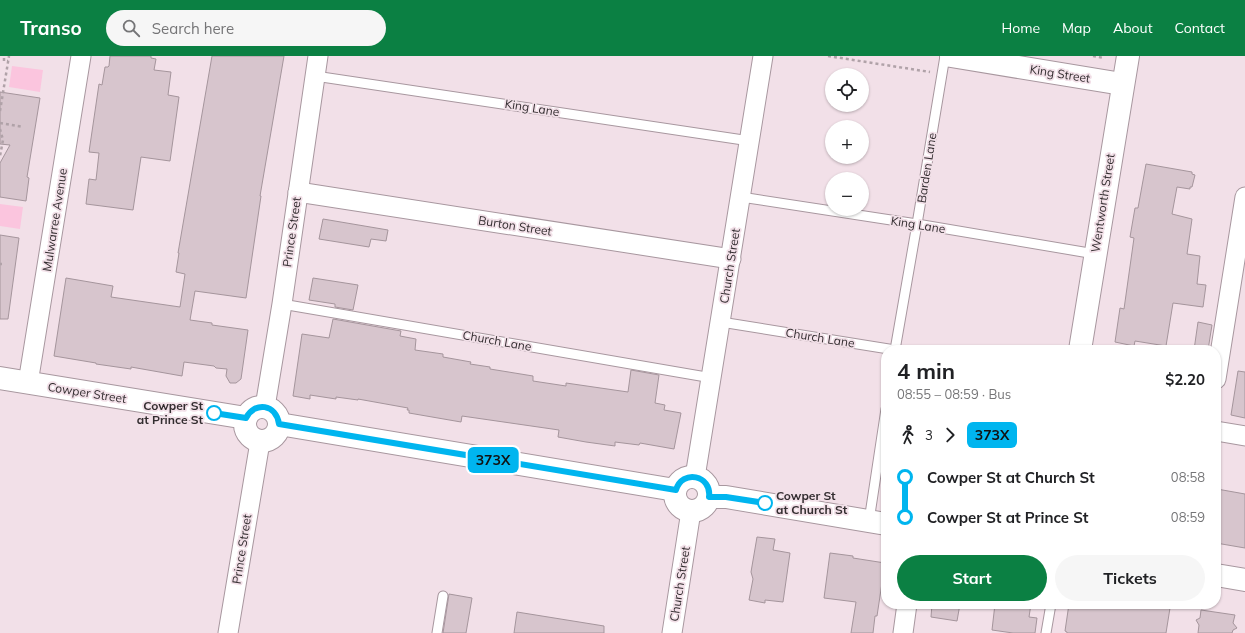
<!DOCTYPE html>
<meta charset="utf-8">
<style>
body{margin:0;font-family:Mulish,sans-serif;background:#f6f6f6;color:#202124;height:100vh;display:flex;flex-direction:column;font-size:15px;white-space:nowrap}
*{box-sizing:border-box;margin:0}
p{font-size:13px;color:#757577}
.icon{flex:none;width:22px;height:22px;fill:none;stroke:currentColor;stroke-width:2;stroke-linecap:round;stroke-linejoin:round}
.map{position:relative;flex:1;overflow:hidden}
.side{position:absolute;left:881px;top:289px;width:340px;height:264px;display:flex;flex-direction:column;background:#fff;border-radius:16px;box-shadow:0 1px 3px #0004}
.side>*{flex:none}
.badge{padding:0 8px;border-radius:6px;font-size:14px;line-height:26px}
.tools{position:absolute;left:825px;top:12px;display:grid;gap:8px}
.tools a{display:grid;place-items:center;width:44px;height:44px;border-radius:50%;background:#fff;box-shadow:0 1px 3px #0004;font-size:20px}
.map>.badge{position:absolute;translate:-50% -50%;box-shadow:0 0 0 2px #fff}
.legs{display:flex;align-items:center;gap:6px;height:44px;padding:0 16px;font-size:13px}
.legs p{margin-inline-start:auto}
.head{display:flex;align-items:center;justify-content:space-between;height:68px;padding:0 16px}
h1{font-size:22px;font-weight:700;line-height:30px}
.primary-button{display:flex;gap:8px;margin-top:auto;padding:8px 16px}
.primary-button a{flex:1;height:46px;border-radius:24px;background:#0b8043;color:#fff;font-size:16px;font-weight:700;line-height:46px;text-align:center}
.primary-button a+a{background:#f6f6f6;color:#202124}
ul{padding:0 16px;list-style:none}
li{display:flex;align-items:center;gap:14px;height:40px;font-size:15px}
li i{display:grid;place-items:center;width:6px;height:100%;margin:0 5px;background:currentColor}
li i::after{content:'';width:10px;height:10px;margin:-5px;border:3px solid;border-radius:50%;background:#fff}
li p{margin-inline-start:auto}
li:first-child i{background:linear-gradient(#0000 50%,currentColor 0)}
li:last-child i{background:linear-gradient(currentColor 50%,#0000 0)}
header{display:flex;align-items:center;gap:24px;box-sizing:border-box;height:56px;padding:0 20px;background:#0b8043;color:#fff}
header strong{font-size:19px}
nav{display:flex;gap:22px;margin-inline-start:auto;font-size:14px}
.search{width:280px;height:36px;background:#f6f6f6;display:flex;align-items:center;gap:10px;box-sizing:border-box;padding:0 14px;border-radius:22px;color:#757577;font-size:15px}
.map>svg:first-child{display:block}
.green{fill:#fbc5de}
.building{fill:#d7c5cd;stroke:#a5959c}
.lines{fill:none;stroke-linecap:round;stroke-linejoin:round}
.service-casing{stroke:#a8979f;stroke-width:11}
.minor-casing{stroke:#a8979f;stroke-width:21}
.tertiary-casing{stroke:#a8979f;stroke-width:24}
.secondary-casing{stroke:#a8979f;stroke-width:24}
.path{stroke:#b0a2a8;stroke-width:2.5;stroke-dasharray:3 3;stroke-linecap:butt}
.service{stroke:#fff;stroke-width:9}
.minor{stroke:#fff;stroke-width:19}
.tertiary{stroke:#fff;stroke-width:22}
.secondary{stroke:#fff;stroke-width:22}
.line-1-casing{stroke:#fff;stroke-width:9}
.line-1{stroke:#00b5ef;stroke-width:6}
.stop-1-dot{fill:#fff;stroke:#00b5ef;stroke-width:2}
.labels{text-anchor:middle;stroke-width:3.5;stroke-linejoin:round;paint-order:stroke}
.street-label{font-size:12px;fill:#332d30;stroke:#f2e0e8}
.stop-label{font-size:12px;font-weight:bold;fill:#332d30;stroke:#f2e0e8;text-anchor:end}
</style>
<header>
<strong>Transo</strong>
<div class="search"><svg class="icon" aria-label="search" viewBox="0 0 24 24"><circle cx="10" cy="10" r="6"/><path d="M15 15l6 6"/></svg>Search here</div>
<nav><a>Home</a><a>Map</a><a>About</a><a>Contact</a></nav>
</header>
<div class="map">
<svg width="1245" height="577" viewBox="0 0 1245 577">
<rect width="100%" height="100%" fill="#f2e0e8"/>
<!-- green -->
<g class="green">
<path d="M12 10 43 14 40 36 9 31Z"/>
<path d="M0 148 23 151 20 173 0 170Z"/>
</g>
<!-- building -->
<g class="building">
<path d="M110 0H151V2L156 3 154 14 171 16 168 39 179 41 170 105 141 101 133 154 86 148 89 123 96 124 99 97 89 96 99 28 102 29 105 11H108L109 10Z"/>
<path d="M212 0H284L260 140H261L246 242 195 235 190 264 212 267V269L248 274 241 323 236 327H230L226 320 227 313 216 312 214 310 184 306 182 320 131 311V313L96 308V307L54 300 66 222 113 230 111 241 180 251 185 218 176 216 179 197H178Z"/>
<path d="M0 36 40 42 27 121 29 122 26 145 0 141V107L10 89 0 88Z"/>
<path d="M1146 108 1192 116V118L1195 119 1192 131H1190V133L1177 131 1172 158 1192 163 1187 198 1200 200 1197 228 1206 229 1203 251 1173 247 1166 290 1135 285 1134 290 1115 286 1120 252 1124 253 1134 182 1130 181 1135 152H1138Z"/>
<path d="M323 163 388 174 386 185 371 183 369 191 319 183Z"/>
<path d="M0 179 19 182 8 263H0Z"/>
<path d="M313 222 358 229 353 254 335 251V248L309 244Z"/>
<path d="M333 263 401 275 400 280 416 283 415 294 443 298V301L471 306 470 308 490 311V313L533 320V325L566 330V327L628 336 631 314 659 319 655 347 665 349 664 354 681 357 674 393 640 387 639 389 615 386V390L586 386 558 381 559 374 462 360 461 366 409 357V354H407L408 352 358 343V344L336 341V343L310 339V343L293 340 302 278 329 282Z"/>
<path d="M1198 266 1212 269 1208 294H1194Z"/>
<path d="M1238 315 1245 316V362L1231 359Z"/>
<path d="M1217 433 1245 438V492L1216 487V440Z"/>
<path d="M757 481 775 483 773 494 790 497 783 546 765 544V547L749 544 753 523 751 516Z"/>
<path d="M830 497 853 500V502L885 507 877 560H875L873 577H851L856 546 824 542Z"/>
<path d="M449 538 472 542 466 577H443Z"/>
<path d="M932 548H960L957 565 931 561Z"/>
<path d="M995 548H1031L1029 561 1037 562 1035 577H1013L992 574Z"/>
<path d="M1069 548H1142L1170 552 1166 577H1067V576L1065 575Z"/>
<path d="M1201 554 1235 559 1233 567 1237 572 1233 574 1232 577H1198L1199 569 1196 564 1200 562Z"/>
<path d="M517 556 604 570V577H514Z"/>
</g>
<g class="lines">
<defs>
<g id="service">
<path d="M315 20 750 85"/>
<path d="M741 141 917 168 1095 198"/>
<path d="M282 248 712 322"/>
<path d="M721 266 895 294"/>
<path d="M895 294 917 168 945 0"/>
<path d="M869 465 886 353"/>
<path d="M437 577 443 540"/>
<path d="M1046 577 1051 548"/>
</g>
<g id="minor">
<path d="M298 136 731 203"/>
<path d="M1216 323 1245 141"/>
<path d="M28 327 81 0"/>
<path d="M265 351 282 248 318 0"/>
<path d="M1216 375 1245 380"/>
<path d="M695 421 763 0"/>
<path d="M228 577 260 386"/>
<path d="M672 577 691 455"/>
<path d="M903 577 907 548"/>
</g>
<g id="tertiary">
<path d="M951 0 1122 28"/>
<path d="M1080 294 1128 0"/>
</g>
<g id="secondary">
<path d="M0 322 246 362"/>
<circle cx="262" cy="368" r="17"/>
<path d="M279 368 675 434"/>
<circle cx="692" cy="438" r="17"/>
<path d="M709 441H726L886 468"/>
<path d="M1216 519 1245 524"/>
</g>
</defs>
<!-- service casing -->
<use href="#service" class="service-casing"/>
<!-- minor casing -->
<use href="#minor" class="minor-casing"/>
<!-- tertiary casing -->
<use href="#tertiary" class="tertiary-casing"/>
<!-- secondary casing -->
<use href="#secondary" class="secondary-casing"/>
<!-- path -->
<g class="path">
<path d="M828 0 930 16"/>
<path d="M1093 0 1104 2"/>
<path d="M4 2V5H8"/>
<path d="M0 55 9 0"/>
<path d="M0 67 23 71"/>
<path d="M0 73 3 84 0 100"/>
<path d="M0 208H2"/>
</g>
<!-- service -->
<use href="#service" class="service"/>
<!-- minor -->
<use href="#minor" class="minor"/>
<!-- tertiary -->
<use href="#tertiary" class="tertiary"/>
<!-- secondary -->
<use href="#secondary" class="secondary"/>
</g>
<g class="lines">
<defs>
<path id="line-1" d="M214 357 246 362C255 345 276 348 279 368L676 434C682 413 712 419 709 441H726L765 447"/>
</defs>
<!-- line-1 casing -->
<use href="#line-1" class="line-1-casing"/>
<!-- line-1 -->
<use href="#line-1" class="line-1"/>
</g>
<!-- markers -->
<g class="stop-1-dot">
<circle cx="214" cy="357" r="7"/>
<circle cx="765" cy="447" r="7"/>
</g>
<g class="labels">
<!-- street labels -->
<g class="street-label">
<text transform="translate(1060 18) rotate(9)" y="4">King Street</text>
<text transform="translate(532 52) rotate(9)" y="4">King Lane</text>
<text transform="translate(927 112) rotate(-81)" y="4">Barden Lane</text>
<text transform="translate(1103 147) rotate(-81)" y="4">Wentworth Street</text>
<text transform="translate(55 164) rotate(-81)" y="4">Mulwarree Avenue</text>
<text transform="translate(918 169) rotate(9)" y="4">King Lane</text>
<text transform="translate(515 170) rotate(9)" y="4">Burton Street</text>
<text transform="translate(292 176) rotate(-82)" y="4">Prince Street</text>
<text transform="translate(730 210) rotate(-81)" y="4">Church Street</text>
<text transform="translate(820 282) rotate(9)" y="4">Church Lane</text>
<text transform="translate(497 285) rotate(10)" y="4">Church Lane</text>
<text transform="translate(87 337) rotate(9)" y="4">Cowper Street</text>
<text transform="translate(242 493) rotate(-81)" y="4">Prince Street</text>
<text transform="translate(680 528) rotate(-81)" y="4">Church Street</text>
</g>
<!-- stop labels -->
<g class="stop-label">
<text x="203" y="354">Cowper St<tspan x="203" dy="14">at Prince St</tspan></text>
<text x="776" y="444" text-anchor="start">Cowper St<tspan x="776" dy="14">at Church St</tspan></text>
</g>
</g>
</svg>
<div class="tools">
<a><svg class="icon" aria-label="locate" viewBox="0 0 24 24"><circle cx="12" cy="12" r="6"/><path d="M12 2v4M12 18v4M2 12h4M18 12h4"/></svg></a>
<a>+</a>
<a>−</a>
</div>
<b class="badge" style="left:493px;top:404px;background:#00b5ef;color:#111">373X</b>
<section class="side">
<div class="head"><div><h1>4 min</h1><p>08:55 – 08:59 · Bus</p></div><b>$2.20</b></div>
<div class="legs"><svg class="icon" aria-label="walk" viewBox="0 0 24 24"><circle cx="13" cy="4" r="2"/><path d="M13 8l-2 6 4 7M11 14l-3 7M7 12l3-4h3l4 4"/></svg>3<svg class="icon" aria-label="forward" viewBox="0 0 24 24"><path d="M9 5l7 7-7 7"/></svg><b class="badge" style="background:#00b5ef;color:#111">373X</b></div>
<ul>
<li><i style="color:#00b5ef"></i><b>Cowper St at Church St</b><p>08:58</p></li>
<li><i style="color:#00b5ef"></i><b>Cowper St at Prince St</b><p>08:59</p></li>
</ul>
<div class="primary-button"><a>Start</a><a>Tickets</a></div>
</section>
</div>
